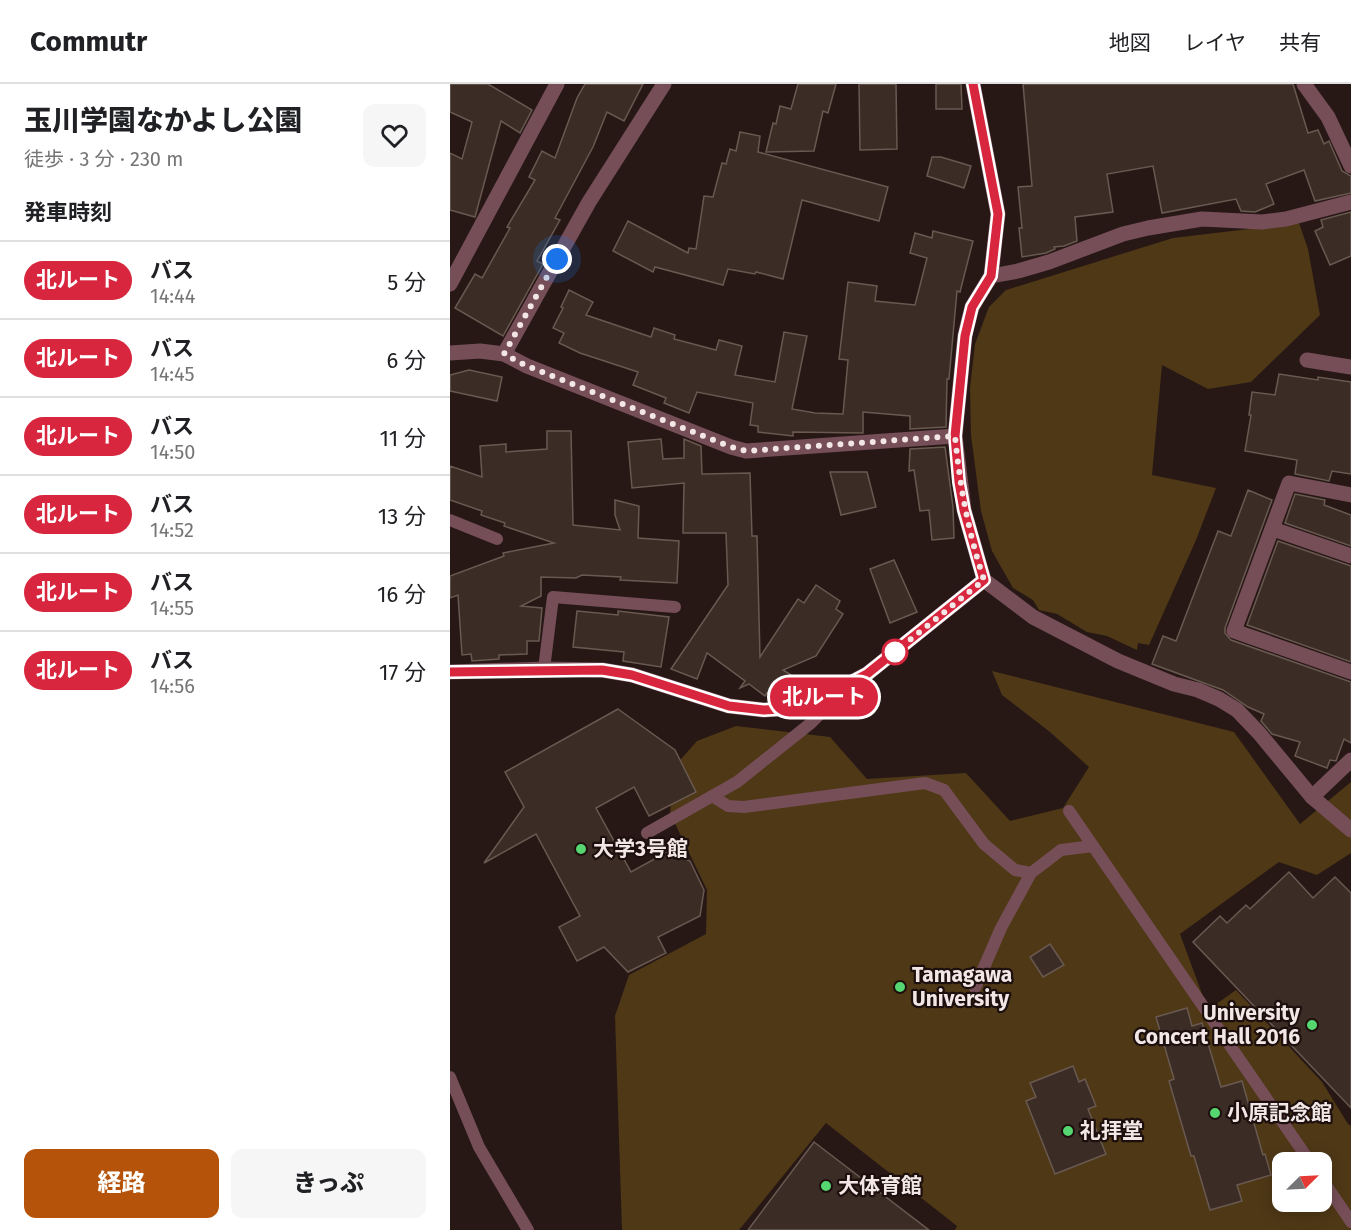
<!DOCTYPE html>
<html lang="ja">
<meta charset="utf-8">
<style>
body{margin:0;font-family:"Fira Sans","Noto Sans JP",sans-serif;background:#f6f6f6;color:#202124;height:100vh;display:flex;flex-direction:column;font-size:22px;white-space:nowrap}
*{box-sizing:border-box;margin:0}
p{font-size:20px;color:#757577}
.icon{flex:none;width:33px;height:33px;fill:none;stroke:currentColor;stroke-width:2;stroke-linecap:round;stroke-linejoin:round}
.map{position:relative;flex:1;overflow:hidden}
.side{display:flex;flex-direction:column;background:#fff;width:450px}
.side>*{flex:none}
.badge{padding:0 12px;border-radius:20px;font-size:21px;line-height:39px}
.needle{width:39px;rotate:66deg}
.tools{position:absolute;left:822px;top:1068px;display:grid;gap:12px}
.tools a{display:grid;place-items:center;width:60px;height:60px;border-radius:12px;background:#fff;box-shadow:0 3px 15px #0003;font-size:30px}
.you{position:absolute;width:30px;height:30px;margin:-15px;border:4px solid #fff;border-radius:50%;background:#1a73e8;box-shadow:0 0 0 9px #1a73e833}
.map>.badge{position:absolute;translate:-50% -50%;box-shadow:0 0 0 3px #fff}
h2{padding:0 24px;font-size:22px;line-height:54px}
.round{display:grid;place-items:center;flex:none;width:63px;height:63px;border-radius:12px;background:#f6f6f6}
.summary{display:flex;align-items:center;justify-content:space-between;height:102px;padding:0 24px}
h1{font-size:28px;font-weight:800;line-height:45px}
.button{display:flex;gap:12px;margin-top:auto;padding:12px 24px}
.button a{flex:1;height:69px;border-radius:12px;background:#b45309;color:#fff;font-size:24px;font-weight:800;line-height:69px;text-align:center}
.button a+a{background:#f6f6f6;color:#202124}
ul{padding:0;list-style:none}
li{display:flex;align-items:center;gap:18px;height:78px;padding:0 24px;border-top:2px solid #e0e0e0}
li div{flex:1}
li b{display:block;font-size:22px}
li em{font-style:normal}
li .badge{min-width:66px;font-weight:700;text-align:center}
header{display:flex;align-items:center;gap:36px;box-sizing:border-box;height:84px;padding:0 30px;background:#fff;border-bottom:2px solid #e0e0e0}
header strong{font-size:28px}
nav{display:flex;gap:33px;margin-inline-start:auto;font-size:21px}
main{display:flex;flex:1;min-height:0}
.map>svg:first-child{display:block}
.green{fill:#4f3816;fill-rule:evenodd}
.building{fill:#3b2d25;stroke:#695951;stroke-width:1.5}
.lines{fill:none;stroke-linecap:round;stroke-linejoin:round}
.service{stroke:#764e58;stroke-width:12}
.minor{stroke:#764e58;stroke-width:15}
.line-casing{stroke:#fff;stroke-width:14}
.line{stroke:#d7263d;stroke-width:9}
.walk{stroke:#f2e7e6;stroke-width:6;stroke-dasharray:0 10.8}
.stop-dot{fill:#fff;stroke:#d7263d;stroke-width:3}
.poi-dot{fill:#56d671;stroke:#1d0f0d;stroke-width:2}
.labels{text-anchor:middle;stroke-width:4.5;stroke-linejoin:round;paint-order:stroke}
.poi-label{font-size:21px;font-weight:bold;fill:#f2e7e6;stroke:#1d0f0d;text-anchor:start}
</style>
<header>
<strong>Commutr</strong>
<nav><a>地図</a><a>レイヤ</a><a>共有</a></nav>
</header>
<main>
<section class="side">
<div class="summary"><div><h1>玉川学園なかよし公園</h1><p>徒歩 · 3 分 · 230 m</p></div><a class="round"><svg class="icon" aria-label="heart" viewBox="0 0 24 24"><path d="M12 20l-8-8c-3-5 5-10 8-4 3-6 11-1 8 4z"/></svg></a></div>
<h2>発車時刻</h2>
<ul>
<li><span class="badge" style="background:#d7263d;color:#fff">北ルート</span><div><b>バス</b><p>14:44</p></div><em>5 分</em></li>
<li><span class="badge" style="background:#d7263d;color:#fff">北ルート</span><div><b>バス</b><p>14:45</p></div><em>6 分</em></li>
<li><span class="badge" style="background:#d7263d;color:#fff">北ルート</span><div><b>バス</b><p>14:50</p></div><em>11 分</em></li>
<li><span class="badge" style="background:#d7263d;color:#fff">北ルート</span><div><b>バス</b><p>14:52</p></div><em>13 分</em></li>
<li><span class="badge" style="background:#d7263d;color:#fff">北ルート</span><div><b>バス</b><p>14:55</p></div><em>16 分</em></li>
<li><span class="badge" style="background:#d7263d;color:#fff">北ルート</span><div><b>バス</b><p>14:56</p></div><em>17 分</em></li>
</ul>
<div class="button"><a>経路</a><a>きっぷ</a></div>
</section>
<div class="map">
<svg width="901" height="1146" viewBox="0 0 901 1146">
<rect width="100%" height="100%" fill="#271816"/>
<!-- green -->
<g class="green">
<path d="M849 139 858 165 870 231 801 298 758 305 712 281 702 391 766 404 746 456 699 561 688 559 687 566 657 552 637 548 607 530 589 526 583 516 563 504 542 467 531 427 521 351 520 304 525 260 539 223 556 206 723 154Z"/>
<path d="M542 587 784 648 850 740 901 698V769L867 791 829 778 730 850 758 926 786 906 872 998 898 1040 901 1042V1146H505L507 1142 376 1039 289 1146H172L165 932 179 891 256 850 257 806 220 729 225 682 247 657 286 642 380 653 417 695 516 689 560 737 613 724 639 683 600 648 552 611ZM832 1078H872V1118H832Z"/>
</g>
<!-- building -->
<g class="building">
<path d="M0 0H38L82 26 70 49 51 37 25 133 0 126V69L12 75 22 38 0 28Z"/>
<path d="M135 0H193L174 37 157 28 143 63 105 134 110 136 87 177 93 180 53 252 5 224 25 190 32 194 60 144 57 143 85 96 79 93 92 67 105 74 127 14Z"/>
<path d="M348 0H386L378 29 373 27 364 67 316 68 323 39 326 40 330 22 341 25Z"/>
<path d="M409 0H446L447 65 410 66Z"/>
<path d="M486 0H511L512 25H486Z"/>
<path d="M573 0H843L858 49 868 46 874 60 879 57 892 87 901 92V109L865 117 854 86 816 100 824 120 805 128 791 127 786 115 712 129 703 82 657 90 663 128 625 133 627 157 614 162 604 163 605 165 596 169 572 173 569 144H572L568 103 582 102Z"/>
<path d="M290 48 310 52 308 68 438 103 429 137 352 116 333 195 306 188 305 190 278 185 273 201 205 183 203 188 163 167 178 137 238 169 239 164 246 165 254 112 263 113 272 79 276 80 280 65 286 67Z"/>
<path d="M482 73H491L521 82 514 104 477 92Z"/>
<path d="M901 128V172L880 181 865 147 873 143 871 136Z"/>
<path d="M483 147 523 157 510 208 507 207 499 295H497L496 343 460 345V332L413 328V349L343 348V352L308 348V342L300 341 303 319 247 308 239 329 214 319 216 314 183 301 188 288 130 269 109 259 114 249 103 244 113 224 111 223 119 206 143 218 136 231 201 253 204 244 225 251 224 255 266 266 269 256 292 262 285 291 325 298 334 248 357 252 342 325 365 329 393 330 398 276 389 275 398 198 427 202 425 217 465 221 477 174 460 169 465 149 482 154Z"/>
<path d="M19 286 52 293 47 317 0 307V291Z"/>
<path d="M829 290 868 296V293L901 298V390L882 387 879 397 845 390 847 376 795 367 801 331H799L802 308 825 311Z"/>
<path d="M97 347H121L123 441 170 446 165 431V416L189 422 188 454 229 457 227 499 170 496 171 493 132 491 126 494 91 493V512L71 522 92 524 89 557H77V570L49 571V575L22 577 21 570 12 571 8 511 0 514V492L54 472 53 469 104 459 54 442 55 439 31 431 32 427 0 416V382L32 393 30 362 56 360V368L97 365Z"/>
<path d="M211 355 213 375 234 374V355L251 362 252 390 300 389 302 452H307L310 573 348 515 354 519 366 501 390 517 386 525 393 530 366 572 333 586 346 594 334 611 322 602 315 612 299 600 290 604 295 597 257 569 247 595 221 585 278 501 276 449H233L234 399 182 404 178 358Z"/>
<path d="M495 363 503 423 504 454 482 456 479 426 470 427 464 386 459 387 460 365Z"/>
<path d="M380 388H417L426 423 391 431Z"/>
<path d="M798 406 822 416 775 544V549L781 556 901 598V659L894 655 886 677 880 676 877 684 845 672 850 658 822 650 811 637 814 630 798 623 773 606 702 580 713 552 726 557 768 447 781 452Z"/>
<path d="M845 410 875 416 874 421 901 431V462L835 439Z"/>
<path d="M828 457 901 482V578L797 541Z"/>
<path d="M444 476 467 528 440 539 420 485Z"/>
<path d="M127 527 168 531V527L219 533 211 583 173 577 174 568 123 563Z"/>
<path d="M168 625 225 666 246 708 199 732 184 703 146 724 181 788 217 768 240 777 254 806 250 832 208 853 216 869 178 888 154 863 127 877 109 843 130 832 86 750 34 779 74 723 55 688Z"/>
<path d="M839 788 863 814 885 793 901 809V1024L743 858 770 832 777 839 796 821 800 825Z"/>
<path d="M600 860 614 881 593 893 580 873Z"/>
<path d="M737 924 742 942 752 939 771 1003 792 997 813 1071 815 1070 821 1091 787 1101 792 1117 760 1126 744 1072H741L719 997 724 995 706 933Z"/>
<path d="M623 982 629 998 635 995 646 1022 638 1025 656 1070 605 1090 576 1017 586 1013 580 999Z"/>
<path d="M364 1058 479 1146H298Z"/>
</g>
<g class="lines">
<!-- service -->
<g class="service">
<path d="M0 436 47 455"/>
<path d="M94 585 103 513 225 523"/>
<path d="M262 712 278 722 294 723 475 699 494 706 534 760 565 786 581 789"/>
<path d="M619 727 860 1078"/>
<path d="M197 749 287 698 361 639 396 604"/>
<path d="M525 904 551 844 581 789 611 766 643 762"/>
<path d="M0 993 29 1063 78 1146"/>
<path d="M872 1095 901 1138"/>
</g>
<!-- minor -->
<g class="minor">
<path d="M523 0 548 130 541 192 522 223 515 251 505 352 514 426 534 496 583 533 668 577 724 600 748 606 769 615 787 626 809 649 862 713 901 746"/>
<path d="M854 0 878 33 901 82"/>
<path d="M541 192 568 187 599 178 673 150 698 144 752 135 812 138 836 135 901 118"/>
<path d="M0 200 107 0"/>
<path d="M0 269 30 267 54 270 77 282 281 363 296 367 505 352"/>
<path d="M54 270 139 118 214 0"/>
<path d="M857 276 901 283"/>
<path d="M901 411 839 399 784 547 901 588"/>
<path d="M823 445 901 472"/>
<path d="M0 588 94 585 152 586 182 591 279 622 314 626 330 625 364 618 417 590 534 496"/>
<path d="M862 713 901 676"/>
</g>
</g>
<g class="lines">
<defs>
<path id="line" d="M0 588 152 586 182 591 279 622 314 626 330 625 364 618 417 590 534 496 514 426 509 398 505 352 515 252 522 223 541 192 548 130 523 0"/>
</defs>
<!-- line casing -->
<use href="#line" class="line-casing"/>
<!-- line -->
<use href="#line" class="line"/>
<!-- walk -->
<path class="walk" d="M107 175 54 270 77 282 281 363 296 367 505 352C510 403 518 447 534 496L445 568"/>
</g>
<!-- markers -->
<circle class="stop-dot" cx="445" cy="568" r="12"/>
<g class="poi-dot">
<circle cx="131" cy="765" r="6"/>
<circle cx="450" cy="903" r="6"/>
<circle cx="862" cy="941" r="6"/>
<circle cx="765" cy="1029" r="6"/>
<circle cx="618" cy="1047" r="6"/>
<circle cx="376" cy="1102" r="6"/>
</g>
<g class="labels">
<!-- poi labels -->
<g class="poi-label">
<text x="143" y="772">大学3号館</text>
<text x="462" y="898">Tamagawa<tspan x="462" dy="24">University</tspan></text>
<text x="850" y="936" text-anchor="end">University<tspan x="850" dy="24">Concert Hall 2016</tspan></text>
<text x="777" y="1036">小原記念館</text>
<text x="630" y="1054">礼拝堂</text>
<text x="388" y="1109">大体育館</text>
</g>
</g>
</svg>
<div class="tools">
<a><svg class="needle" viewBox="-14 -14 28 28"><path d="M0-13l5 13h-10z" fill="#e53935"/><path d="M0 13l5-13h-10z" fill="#757577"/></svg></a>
</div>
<div class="you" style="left:107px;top:175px"></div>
<b class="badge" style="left:374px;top:613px;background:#d7263d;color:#fff">北ルート</b>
</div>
</main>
